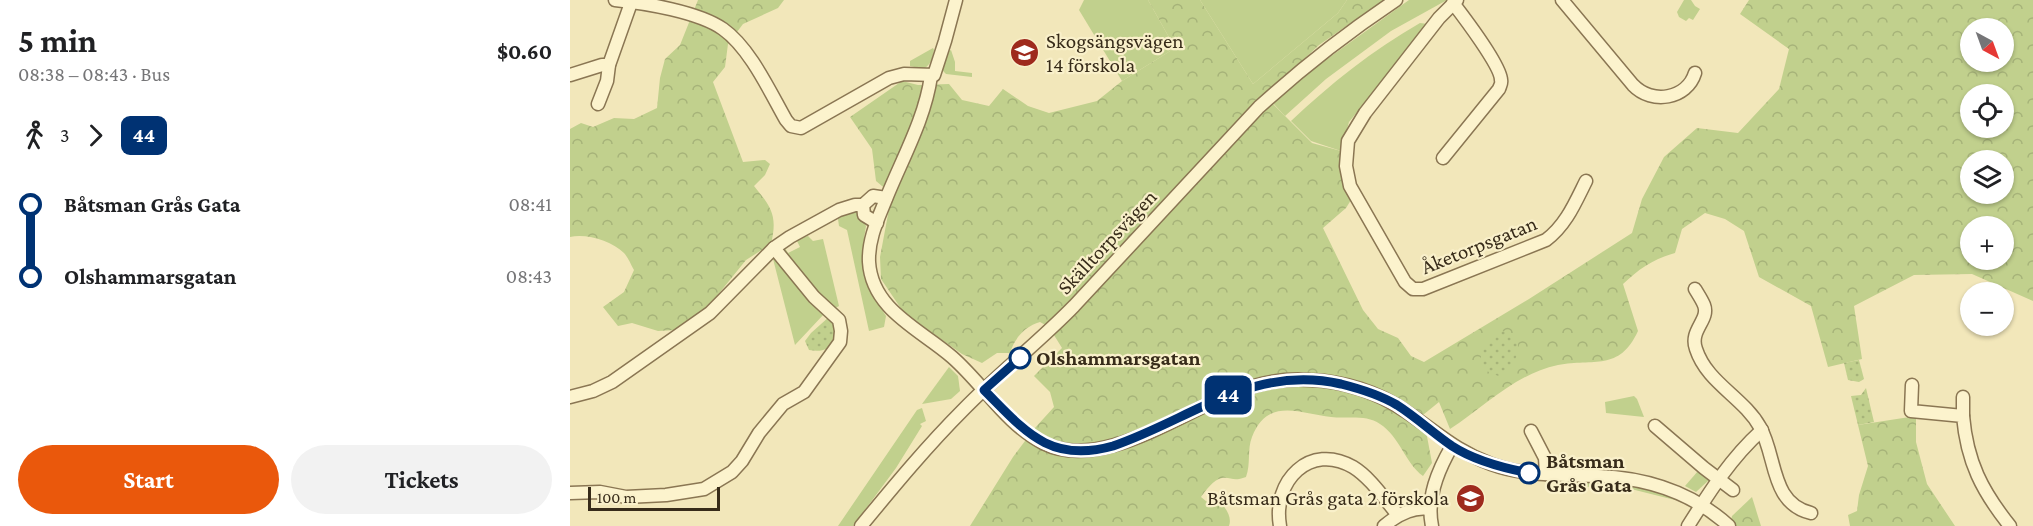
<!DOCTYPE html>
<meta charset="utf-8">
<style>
body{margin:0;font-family:"Crimson Pro",serif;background:#f2f2f2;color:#202124;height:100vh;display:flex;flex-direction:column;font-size:22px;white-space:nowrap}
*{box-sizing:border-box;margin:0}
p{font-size:20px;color:#757577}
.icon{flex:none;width:33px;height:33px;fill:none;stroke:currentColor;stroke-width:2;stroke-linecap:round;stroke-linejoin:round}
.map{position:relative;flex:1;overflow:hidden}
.sheet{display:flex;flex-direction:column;background:#fff;width:570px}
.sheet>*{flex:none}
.badge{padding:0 12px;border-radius:9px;font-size:21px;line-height:39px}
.needle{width:39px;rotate:139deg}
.tools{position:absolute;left:1390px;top:18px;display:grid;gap:12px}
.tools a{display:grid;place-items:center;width:54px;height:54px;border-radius:50%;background:#fff;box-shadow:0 2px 4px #0004;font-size:30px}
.scale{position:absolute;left:18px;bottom:15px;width:132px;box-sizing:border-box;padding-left:6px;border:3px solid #372b19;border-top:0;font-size:16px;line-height:21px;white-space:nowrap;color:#372b19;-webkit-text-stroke:4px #f9f0ca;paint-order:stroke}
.map>.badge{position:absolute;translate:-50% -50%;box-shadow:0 0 0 3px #fff}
.legs{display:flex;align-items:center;gap:9px;height:66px;padding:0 18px;font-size:20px}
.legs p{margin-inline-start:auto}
.head{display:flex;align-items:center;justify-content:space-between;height:102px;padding:0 18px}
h1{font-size:33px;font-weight:700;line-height:45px}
.button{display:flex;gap:12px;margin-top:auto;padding:12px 18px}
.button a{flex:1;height:69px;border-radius:36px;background:#ea580c;color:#fff;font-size:24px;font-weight:700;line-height:69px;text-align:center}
.button a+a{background:#f2f2f2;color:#202124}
ul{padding:0 18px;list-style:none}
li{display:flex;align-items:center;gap:21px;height:72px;font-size:22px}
li i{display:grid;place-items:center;width:9px;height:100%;margin:0 8px;background:currentColor}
li i::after{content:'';width:15px;height:15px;margin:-8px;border:4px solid;border-radius:50%;background:#fff}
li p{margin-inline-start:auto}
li:first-child i{background:linear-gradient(#0000 50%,currentColor 0)}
li:last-child i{background:linear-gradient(currentColor 50%,#0000 0)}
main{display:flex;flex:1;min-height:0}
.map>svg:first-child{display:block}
.green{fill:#c1d08d}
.forest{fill:url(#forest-crowns);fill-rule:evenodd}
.park{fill:url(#park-dots)}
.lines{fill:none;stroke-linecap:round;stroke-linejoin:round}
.minor-casing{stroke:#8a7653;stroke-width:15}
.minor{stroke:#fcf3cd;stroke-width:12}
.line-1-casing{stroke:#fff;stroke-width:14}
.line-1{stroke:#003273;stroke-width:9}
.stop-1-dot{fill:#fff;stroke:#003273;stroke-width:3}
.labels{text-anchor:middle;stroke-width:4.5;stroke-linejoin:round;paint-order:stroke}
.poi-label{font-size:21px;fill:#372b19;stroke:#f9f0ca;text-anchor:start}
.street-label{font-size:21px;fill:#372b19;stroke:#f9f0ca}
.stop-label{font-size:21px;font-weight:bold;fill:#372b19;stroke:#f9f0ca;text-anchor:start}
</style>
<main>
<section class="sheet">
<div class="head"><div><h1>5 min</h1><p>08:38 – 08:43 · Bus</p></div><b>$0.60</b></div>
<div class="legs"><svg class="icon" aria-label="walk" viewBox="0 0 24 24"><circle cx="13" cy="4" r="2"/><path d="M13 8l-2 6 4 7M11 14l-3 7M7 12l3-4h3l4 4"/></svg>3<svg class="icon" aria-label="forward" viewBox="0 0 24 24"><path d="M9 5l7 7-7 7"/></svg><b class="badge" style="background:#003273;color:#fff">44</b></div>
<ul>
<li><i style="color:#003273"></i><b>Båtsman Grås Gata</b><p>08:41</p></li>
<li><i style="color:#003273"></i><b>Olshammarsgatan</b><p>08:43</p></li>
</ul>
<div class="button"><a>Start</a><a>Tickets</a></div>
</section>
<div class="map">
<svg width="1463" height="526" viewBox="0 0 1463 526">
<defs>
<pattern id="forest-crowns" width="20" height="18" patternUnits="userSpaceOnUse" patternTransform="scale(1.5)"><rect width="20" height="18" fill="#c1d08d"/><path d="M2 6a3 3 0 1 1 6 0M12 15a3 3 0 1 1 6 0" fill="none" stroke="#a6b379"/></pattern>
<pattern id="park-dots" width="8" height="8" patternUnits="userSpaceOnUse" patternTransform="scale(1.5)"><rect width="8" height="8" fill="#c1d08d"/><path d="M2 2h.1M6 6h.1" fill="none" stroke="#a6b379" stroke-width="1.8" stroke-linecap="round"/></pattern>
</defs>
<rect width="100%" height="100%" fill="#f2e7ba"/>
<!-- green -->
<g class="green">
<path d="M514 0H578L605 48 552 81 509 10Z"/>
<path d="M630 0H777L768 13 683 84Z"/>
<path d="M839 0H877L821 31 756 79 715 116 702 102 728 80Z"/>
<path d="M1114 0H1121L1125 6 1130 9 1123 20 1119 18 1116 21 1109 17 1107 12Z"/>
<path d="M850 23 858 24 779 122 771 151 741 141 721 121C760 84 803 50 850 23Z"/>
<path d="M363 48 364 50C362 59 361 65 353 69L340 66V61Z"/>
<path d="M381 50 385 62V71L402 73V77L376 74 372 70 376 53Z"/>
<path d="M287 212 296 226C289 267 293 281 316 316L314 327 299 331 277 230 269 226 268 219 272 213Z"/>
<path d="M238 236 243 241 253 239 269 306 254 314 225 345 202 255 215 248 218 253 230 247 226 239Z"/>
<path d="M379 367 388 376 390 391 381 399 352 404Z"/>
<path d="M1064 396 1067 399 1074 417 1036 413 1035 402Z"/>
<path d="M352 408 356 421 350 424 352 426 326 468 283 526H268L347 410Z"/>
<path d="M1128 471 1139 480 1126 492 1115 486Z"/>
<path d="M1005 481H1032L1070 485 1106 497 1105 500 1061 489 1003 486 1001 485Z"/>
</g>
<!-- forest -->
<g class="forest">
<path d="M128 0H214L208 8 173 24 158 44 155 67 143 82 173 162 195 160 200 164 195 175 184 186C201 207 208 215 201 244L176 260 146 297 132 311 106 330 88 331 62 323 48 326 33 307 54 292 64 270C61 265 58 257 54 253 42 241 16 233 0 237V129L11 123 23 127 44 118 64 119 87 108 90 78 95 59 110 45Z"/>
<path d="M578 0H630L683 84 768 13 777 0H814L749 45 695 96 742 143 771 151V164L781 200 776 208 753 228 793 310 808 329 828 338 841 356 854 362 959 299 1062 233 1072 199 1094 157 1127 128 1168 133 1209 89 1219 49 1170 14 1179 0H1463V301L1402 274 1344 275 1284 306 1292 359 1258 367 1241 306 1189 277 1174 231 1155 219 1135 213 1112 229 1105 253C1083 259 1069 269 1053 284L1068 331C1049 372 1024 358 988 365 945 374 916 406 880 429L869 402 853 415 862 463 853 476C835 463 830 437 810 424 796 414 777 419 761 417 731 414 698 396 682 437 677 449 681 464 676 477 663 482 662 477 652 478 643 480 636 490 631 497L642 506 652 504C657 510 662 518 659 526H400L443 457 464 429 484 407 480 392 464 376 492 348 479 327 470 322C455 326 444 339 440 353H427L412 363 392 354 334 313 311 279 310 257 319 209 324 196 306 181 302 149 280 117 332 81 348 85 379 84 392 100 419 106 433 89 458 106 479 113 527 101 552 81 605 48ZM1401 28H1434V62H1401ZM1401 94H1434V128H1401ZM1401 160H1434V194H1401ZM1401 226H1434V260H1401Z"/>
<path d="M1346 416V442L1357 484 1385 526H1280L1278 515 1287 511 1289 495 1298 466 1288 425Z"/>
<path d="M1182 497 1191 526H1166L1161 520 1162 516Z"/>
</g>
<!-- park -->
<g class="park">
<path d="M260 316 268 322C267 342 261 354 239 350L235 341 241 333Z"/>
<path d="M930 330 946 336C952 352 943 366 933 378L912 369C908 351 914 338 930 330Z"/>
<path d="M1289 360 1294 379 1289 382 1278 380 1274 363Z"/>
<path d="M1296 388 1304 422 1288 425 1281 396 1291 395Z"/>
</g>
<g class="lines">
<defs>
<g id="minor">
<path d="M45 0C75 3 129 12 153 29 180 48 200 92 216 120L221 126 231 128 319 78 334 74 364 75 375 41 386 0"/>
<path d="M887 0 869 18 795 113 778 141 776 166 780 186 835 282 843 289H853L976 240C996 225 1005 203 1016 181"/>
<path d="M992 0 1063 85C1082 105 1117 99 1125 73"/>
<path d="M0 75 32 65H39"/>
<path d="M361 76C355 119 332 159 316 199 308 219 298 239 299 262 302 310 350 329 382 357 413 384 436 424 473 443 530 472 610 413 664 393 688 383 714 378 740 380 773 381 808 392 835 411 867 432 884 450 921 464 956 477 992 474 1028 476 1077 478 1123 493 1159 526"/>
<path d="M28 104 37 81 39 65 62 0"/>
<path d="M873 158 929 89C930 86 932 83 931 80 931 66 893 16 883 3"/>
<path d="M307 223 294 215 293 205 303 196 316 198"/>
<path d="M1125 289C1128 294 1132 300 1134 305 1140 320 1119 330 1126 349 1137 383 1173 397 1190 427 1207 457 1200 503 1241 513"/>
<path d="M1342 385 1341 411 1393 416C1397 462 1412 491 1440 526"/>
<path d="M0 397 23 391 42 382 140 313 204 248 220 237 269 210 285 205H293"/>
<path d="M1393 416V397"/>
<path d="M1085 426 1134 468 1163 490"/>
<path d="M961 431 975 458 976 474"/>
<path d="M0 493 30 492 56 497 96 495 134 489 162 472 172 461 189 433 213 404 234 392 270 342 271 331 269 320 244 297 204 248"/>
<path d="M291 526C324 486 357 446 394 409 429 373 469 342 504 306L689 107C732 68 778 32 826 0"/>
<path d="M710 526C702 481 740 442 783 467 801 478 815 500 828 515"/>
<path d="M814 526C827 515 843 506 860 509"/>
<path d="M862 526C856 498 868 470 882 446"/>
<path d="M1118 526C1140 491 1161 458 1192 430"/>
</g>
</defs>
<!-- minor casing -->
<use href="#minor" class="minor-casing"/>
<!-- minor -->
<use href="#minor" class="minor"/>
</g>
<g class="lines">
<defs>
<path id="line-1" d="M450 358 414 390C454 430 479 464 543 446 622 419 682 364 771 384 791 389 810 395 827 405 846 417 863 433 882 446 905 461 933 468 959 473"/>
</defs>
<!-- line-1 casing -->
<use href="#line-1" class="line-1-casing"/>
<!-- line-1 -->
<use href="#line-1" class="line-1"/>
</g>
<!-- icons -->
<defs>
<symbol id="school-disc" viewBox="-11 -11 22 22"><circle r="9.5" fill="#9e2a1d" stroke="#f9f0ca"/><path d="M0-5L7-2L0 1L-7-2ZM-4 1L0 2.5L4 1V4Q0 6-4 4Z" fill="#fff"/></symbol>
</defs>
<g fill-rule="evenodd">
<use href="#school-disc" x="438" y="36" width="33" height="33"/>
<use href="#school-disc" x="884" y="482" width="33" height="33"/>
</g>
<!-- markers -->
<g class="stop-1-dot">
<circle cx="450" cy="358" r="10"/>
<circle cx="959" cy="473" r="10"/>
</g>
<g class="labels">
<!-- poi labels -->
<g class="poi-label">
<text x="476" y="48">Skogsängsvägen<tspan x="476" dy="24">14 förskola</tspan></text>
<text x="879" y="505" text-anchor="end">Båtsman Grås gata 2 förskola</text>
</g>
<!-- street labels -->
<g class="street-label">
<text transform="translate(537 242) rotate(-47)" y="7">Skälltorpsvägen</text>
<text transform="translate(909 245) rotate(-22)" y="7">Åketorpsgatan</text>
</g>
<!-- stop labels -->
<g class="stop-label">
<text x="466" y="365">Olshammarsgatan</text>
<text x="976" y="468">Båtsman<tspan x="976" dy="24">Grås Gata</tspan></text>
</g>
</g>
</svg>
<div class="tools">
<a><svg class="needle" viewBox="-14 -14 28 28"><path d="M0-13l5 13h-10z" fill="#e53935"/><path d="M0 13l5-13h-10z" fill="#757577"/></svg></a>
<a><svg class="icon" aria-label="locate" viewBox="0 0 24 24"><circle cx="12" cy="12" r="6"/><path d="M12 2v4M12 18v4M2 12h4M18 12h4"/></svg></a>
<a><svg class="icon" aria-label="layers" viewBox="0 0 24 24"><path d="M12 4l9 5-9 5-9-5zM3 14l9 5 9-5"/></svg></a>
<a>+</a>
<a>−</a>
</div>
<div class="scale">100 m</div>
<b class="badge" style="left:658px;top:395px;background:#003273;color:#fff">44</b>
</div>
</main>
